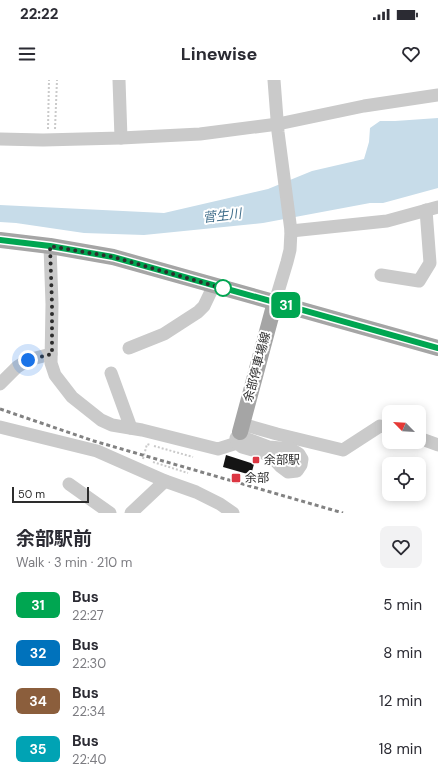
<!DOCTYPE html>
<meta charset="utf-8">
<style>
body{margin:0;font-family:"DM Sans","Noto Sans JP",sans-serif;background:#f2f2f3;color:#2b2b33;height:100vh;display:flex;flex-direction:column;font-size:15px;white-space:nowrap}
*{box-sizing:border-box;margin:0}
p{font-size:13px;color:#7c7c81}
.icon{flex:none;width:22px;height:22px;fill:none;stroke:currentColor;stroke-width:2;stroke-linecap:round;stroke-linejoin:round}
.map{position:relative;height:433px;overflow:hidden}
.drawer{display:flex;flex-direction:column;background:#fff;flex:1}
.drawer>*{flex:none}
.badge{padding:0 8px;border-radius:6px;font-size:14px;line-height:26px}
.needle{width:26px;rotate:294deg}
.controls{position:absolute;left:382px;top:325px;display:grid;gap:8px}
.controls a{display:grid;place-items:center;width:44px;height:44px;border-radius:8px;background:#fff;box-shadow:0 2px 10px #0003;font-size:20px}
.scale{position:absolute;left:12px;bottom:10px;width:77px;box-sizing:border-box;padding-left:4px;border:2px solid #2d2d2d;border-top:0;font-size:11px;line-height:14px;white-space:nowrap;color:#2d2d2d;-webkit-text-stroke:3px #fff;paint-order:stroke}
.you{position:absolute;width:20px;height:20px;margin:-10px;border:3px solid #fff;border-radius:50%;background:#1a73e8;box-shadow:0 0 0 6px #1a73e833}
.map>.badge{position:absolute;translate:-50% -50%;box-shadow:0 0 0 2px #fff}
.round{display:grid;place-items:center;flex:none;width:42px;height:42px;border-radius:8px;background:#f2f2f3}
.overview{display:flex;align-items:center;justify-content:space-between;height:68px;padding:0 16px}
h1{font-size:19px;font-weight:700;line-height:30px}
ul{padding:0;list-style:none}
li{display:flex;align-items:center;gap:12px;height:48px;padding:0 16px}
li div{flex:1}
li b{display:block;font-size:15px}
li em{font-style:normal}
li .badge{min-width:44px;font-weight:700;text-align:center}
.status{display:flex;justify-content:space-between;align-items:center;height:28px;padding:0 20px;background:#fff;direction:ltr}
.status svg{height:11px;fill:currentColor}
header{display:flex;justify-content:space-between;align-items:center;height:52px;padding:0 16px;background:#fff;font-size:18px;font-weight:700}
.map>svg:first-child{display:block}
.water{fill:#c7dce9}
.building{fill:#141414}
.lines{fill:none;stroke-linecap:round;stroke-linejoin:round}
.path{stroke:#cacaca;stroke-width:2;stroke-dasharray:2 2;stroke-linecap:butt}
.minor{stroke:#cacaca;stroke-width:13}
.major{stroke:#a5a5a5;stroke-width:16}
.rail{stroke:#828282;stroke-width:3;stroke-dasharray:4 3;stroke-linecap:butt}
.line-casing{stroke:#fff;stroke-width:9}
.line{stroke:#00a651;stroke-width:6}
.walk{stroke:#2d2d2d;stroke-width:4;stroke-dasharray:0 7.2}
.stop-dot{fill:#fff;stroke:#00a651;stroke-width:2}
.poi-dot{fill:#dc3642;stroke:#fff;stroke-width:1.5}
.labels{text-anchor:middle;stroke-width:4;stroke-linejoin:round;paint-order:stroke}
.street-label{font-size:12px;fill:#2d2d2d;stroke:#fff}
.poi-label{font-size:12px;fill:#2d2d2d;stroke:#fff;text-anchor:start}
.water-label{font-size:13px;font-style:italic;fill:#3f6d8a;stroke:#fff}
</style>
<div class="status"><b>22:22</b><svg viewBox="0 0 49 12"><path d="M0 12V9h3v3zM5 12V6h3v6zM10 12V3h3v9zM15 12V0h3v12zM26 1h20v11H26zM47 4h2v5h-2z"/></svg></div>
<header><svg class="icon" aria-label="menu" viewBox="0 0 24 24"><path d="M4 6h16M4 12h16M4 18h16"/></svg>Linewise<svg class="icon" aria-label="heart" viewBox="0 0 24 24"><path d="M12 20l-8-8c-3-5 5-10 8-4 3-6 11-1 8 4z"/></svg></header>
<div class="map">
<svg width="438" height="433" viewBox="0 0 438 433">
<rect width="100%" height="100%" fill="#fff"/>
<!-- water -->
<path class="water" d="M438 38V108L383 123H370L263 143 144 155 84 153 16 143 0 142V125L164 133 268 109 312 91 364 79 369 62 370 48 380 41H395Z"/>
<!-- building -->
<path class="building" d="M226 375 254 384 251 395 223 387Z"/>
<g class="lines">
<!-- path -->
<g class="path">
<path d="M48 49 49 0"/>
<path d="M55 49 57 0"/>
<path d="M154 366 193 377"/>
<path d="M143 379 147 364 150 365"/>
<path d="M153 382 188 393"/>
</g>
<!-- minor -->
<g class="minor">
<path d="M119 0 121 58"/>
<path d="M274 0 278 52 291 151 290 170 287 182 275 222"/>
<path d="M0 59 43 60 121 58 200 54 278 44 364 26 438 15"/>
<path d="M291 151 387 141 438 127"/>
<path d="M50 166 52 224 51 283 55 295 72 317 101 340 112 345 142 350 218 369 237 363"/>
<path d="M381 195 419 201 430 183 426 130"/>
<path d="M129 268 164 254 198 232 204 226 214 205"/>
<path d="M111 293 131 348"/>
<path d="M0 304 17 287 28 280 51 274"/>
<path d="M242 344 277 354 343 370 380 346 389 348"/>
<path d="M0 347 97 371 165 401 196 412 220 424 233 433"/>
<path d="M240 352 245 358 269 367 291 369 299 374 302 379 301 385 297 391 288 392 280 386 270 375 242 367 237 363 236 358Z"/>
<path d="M419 358 438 365"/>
<path d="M69 404 110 433"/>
<path d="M131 433 165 401"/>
</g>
<!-- major -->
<g class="major">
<path d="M0 160 50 166 113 177 438 268"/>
<path d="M240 352 275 222"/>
</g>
<!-- rail -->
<path class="rail" d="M0 329 94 361 343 433"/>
</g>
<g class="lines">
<defs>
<path id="line" d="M0 160 50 166 113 177 438 268"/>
</defs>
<!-- line casing -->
<use href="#line" class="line-casing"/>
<!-- line -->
<use href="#line" class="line"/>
<!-- walk -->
<path class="walk" d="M28 280 52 274V224L50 166 113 177 229 210 223 208"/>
</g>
<!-- markers -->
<circle class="stop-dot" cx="223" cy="208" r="8"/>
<g class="poi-dot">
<rect x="252" y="376" width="8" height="8" rx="2"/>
<rect x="231" y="393" width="10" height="10" rx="2"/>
</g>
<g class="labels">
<!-- street labels -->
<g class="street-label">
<text transform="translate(257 287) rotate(-75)" y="4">余部停車場線</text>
</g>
<!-- poi labels -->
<g class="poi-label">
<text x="264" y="384">余部駅</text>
<text x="245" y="402">余部</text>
</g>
<!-- water labels -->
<g class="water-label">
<text transform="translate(222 135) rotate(-7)" y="5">菅生川</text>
</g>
</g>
</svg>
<div class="controls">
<a><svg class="needle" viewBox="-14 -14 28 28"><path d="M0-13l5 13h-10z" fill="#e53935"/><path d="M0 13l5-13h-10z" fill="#7c7c81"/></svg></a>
<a><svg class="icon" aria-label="locate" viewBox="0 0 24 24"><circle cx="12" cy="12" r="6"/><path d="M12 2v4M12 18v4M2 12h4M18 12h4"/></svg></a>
</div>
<div class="scale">50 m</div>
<div class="you" style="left:28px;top:280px"></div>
<b class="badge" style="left:286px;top:225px;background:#00a651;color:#fff">31</b>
</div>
<section class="drawer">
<div class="overview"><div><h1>余部駅前</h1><p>Walk · 3 min · 210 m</p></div><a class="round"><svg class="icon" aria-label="heart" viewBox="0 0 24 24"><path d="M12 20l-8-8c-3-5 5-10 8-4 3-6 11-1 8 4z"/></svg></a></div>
<ul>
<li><span class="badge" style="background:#00a651;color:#fff">31</span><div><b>Bus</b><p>22:27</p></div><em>5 min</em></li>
<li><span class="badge" style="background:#0072bc;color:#fff">32</span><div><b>Bus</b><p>22:30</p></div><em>8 min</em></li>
<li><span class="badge" style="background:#8b5e3c;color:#fff">34</span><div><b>Bus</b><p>22:34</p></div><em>12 min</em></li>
<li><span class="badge" style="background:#00a3b4;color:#fff">35</span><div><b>Bus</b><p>22:40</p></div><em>18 min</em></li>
</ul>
</section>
